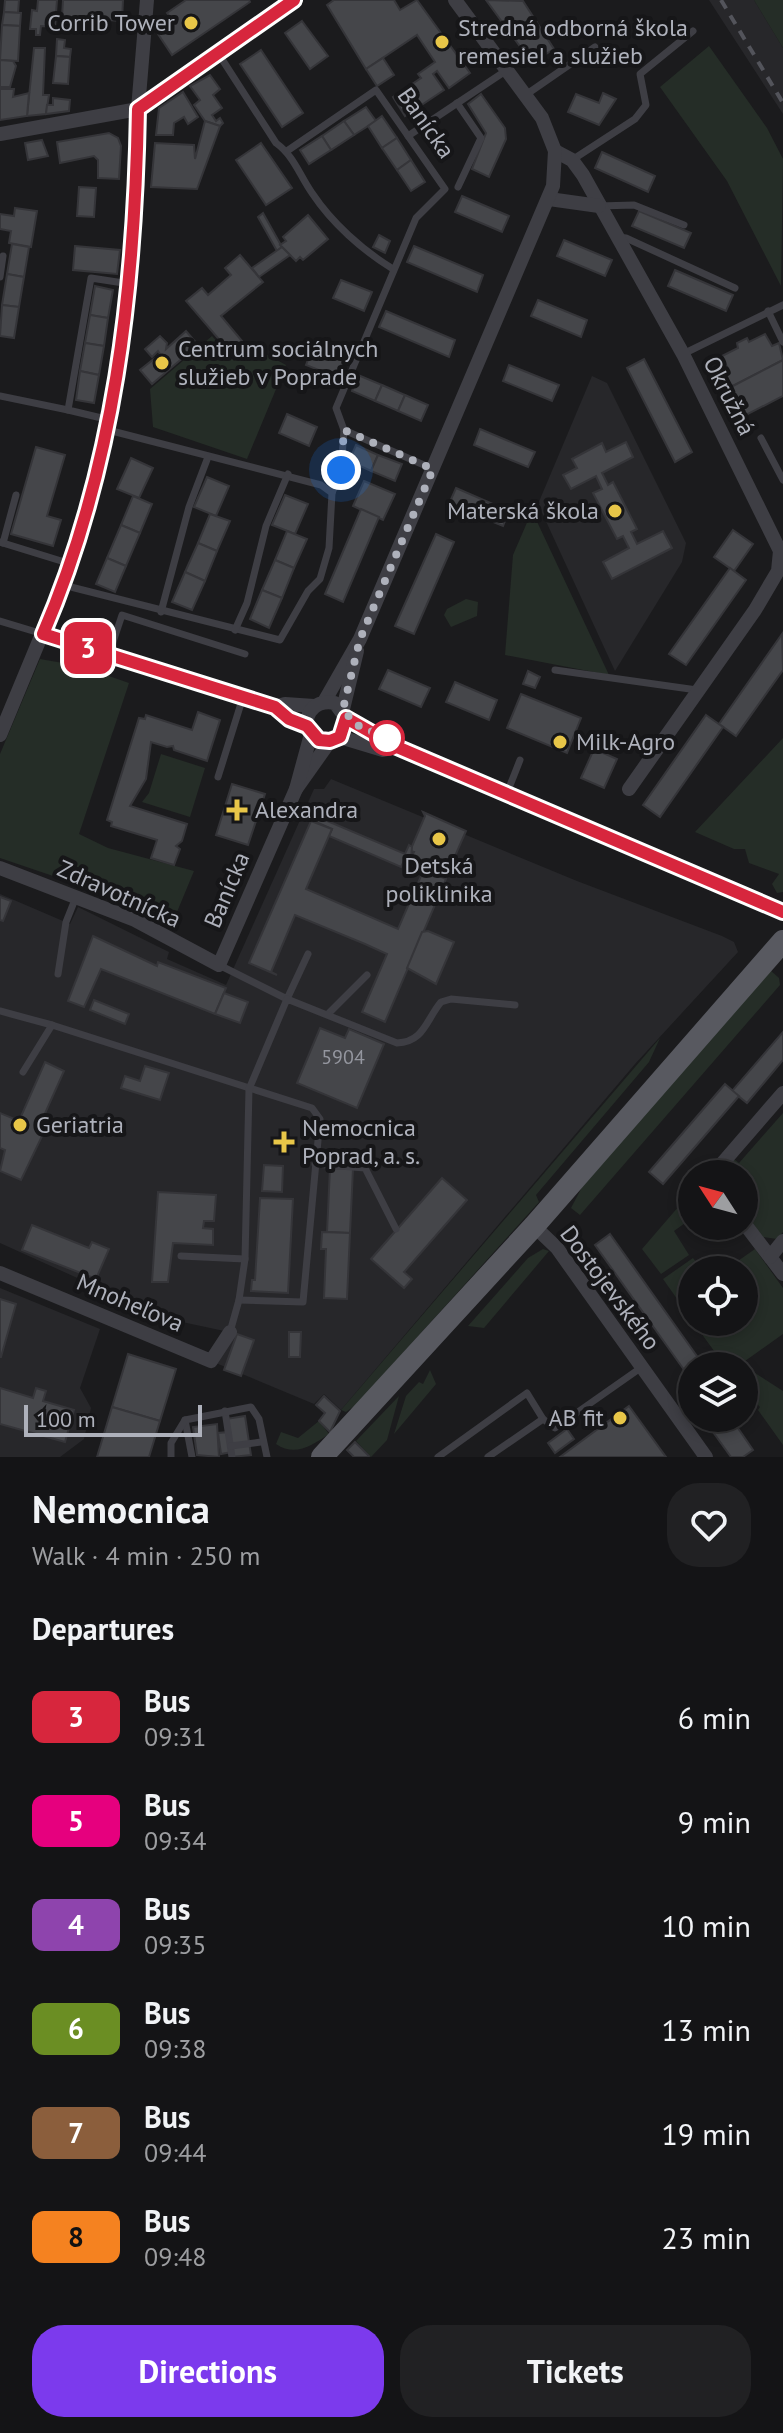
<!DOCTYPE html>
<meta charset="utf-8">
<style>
body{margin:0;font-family:"PT Sans",sans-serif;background:#212123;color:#f1f3f6;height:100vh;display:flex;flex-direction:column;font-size:30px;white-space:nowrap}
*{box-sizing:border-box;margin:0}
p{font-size:26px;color:#9d9ea1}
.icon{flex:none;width:44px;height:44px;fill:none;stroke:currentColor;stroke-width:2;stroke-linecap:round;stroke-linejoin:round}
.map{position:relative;height:1457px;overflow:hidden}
.details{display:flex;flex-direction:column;background:#141416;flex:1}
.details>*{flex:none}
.badge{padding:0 16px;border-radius:12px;font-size:28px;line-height:52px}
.needle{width:52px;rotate:306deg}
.controls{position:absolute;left:678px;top:1160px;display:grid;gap:16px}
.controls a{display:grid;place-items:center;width:80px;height:80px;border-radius:50%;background:#141416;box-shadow:0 4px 12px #0003,0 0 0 2px #333335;font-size:40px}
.scale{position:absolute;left:24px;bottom:20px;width:178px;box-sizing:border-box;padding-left:8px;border:4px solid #aeb1bb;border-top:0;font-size:22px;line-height:28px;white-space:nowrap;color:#aeb1bb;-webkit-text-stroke:6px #161618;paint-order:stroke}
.you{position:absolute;width:40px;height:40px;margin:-20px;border:6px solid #fff;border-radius:50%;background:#1a73e8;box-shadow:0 0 0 12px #1a73e833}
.map>.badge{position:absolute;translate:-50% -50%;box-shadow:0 0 0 4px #fff}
h2{padding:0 32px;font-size:30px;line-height:72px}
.round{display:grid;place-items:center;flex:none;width:84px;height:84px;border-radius:32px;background:#212123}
.headline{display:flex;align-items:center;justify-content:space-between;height:136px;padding:0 32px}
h1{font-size:38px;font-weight:700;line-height:60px}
.action{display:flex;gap:16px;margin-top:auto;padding:16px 32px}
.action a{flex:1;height:92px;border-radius:32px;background:#7c3aed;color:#fff;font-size:32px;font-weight:700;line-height:92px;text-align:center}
.action a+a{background:#212123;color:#f1f3f6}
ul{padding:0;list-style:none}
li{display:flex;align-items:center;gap:24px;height:104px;padding:0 32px}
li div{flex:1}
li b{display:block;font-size:30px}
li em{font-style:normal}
li .badge{min-width:88px;font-weight:700;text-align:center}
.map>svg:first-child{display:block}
.built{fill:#27272a}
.green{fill:#252d27}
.building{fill:#45464a;stroke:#353539;stroke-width:2}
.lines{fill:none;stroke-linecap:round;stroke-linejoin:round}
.service{stroke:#3e3e44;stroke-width:7}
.minor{stroke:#3e3e44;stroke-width:14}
.primary{stroke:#585960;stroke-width:22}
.rail{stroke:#53545b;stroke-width:4;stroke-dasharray:10 8;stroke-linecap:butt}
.line-casing{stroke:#fff;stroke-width:18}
.line{stroke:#d7263d;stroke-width:12}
.walk{stroke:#aeb1bb;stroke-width:8;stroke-dasharray:0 14.4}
.poi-dot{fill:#e8c648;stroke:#161618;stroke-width:3}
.stop-dot{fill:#fff;stroke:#d7263d;stroke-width:4}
.labels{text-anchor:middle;stroke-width:8;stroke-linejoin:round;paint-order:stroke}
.number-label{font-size:20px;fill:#94969f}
.poi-label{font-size:24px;fill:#aeb1bb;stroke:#161618;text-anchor:start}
.street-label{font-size:24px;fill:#aeb1bb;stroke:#161618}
</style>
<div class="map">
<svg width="783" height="1457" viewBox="0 0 783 1457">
<rect width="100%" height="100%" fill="#1b1b1d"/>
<!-- built -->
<g class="built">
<path d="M709 0H754L783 48V114Z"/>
<path d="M592 376 607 383 686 543 682 562 615 671 538 504Z"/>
<path d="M331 779 577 881 722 936 734 942 738 952 635 1064 341 1410 324 1394 314 1404 211 1361 229 1332 168 1319 0 1243V894L70 924 78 907 169 952 167 959 226 985 314 789H324Z"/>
<path d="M0 1288 100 1329 80 1388 91 1408 84 1439 60 1457H0Z"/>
</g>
<!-- green -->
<g class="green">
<path d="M754 0H783V48Z"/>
<path d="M709 46 767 128 783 159 781 286 727 181 660 87Z"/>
<path d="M212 336 234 361 251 346 286 365 247 459 153 427 150 389Z"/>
<path d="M532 511 609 675 505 655 513 555Z"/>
<path d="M466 599 478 602 477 616 451 627 444 615 447 609Z"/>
<path d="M40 659 80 666 129 683 79 834 108 848 194 871 172 924 112 896 0 858V754Z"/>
<path d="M783 738V892L777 893 772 884 779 874 749 863 745 849H734L695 832Z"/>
<path d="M161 754 205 768 190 817 142 802 149 793Z"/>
<path d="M770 970 779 978 780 985 580 1215 571 1208 582 1187Z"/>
<path d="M660 1038 649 1062 536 1195 539 1202 357 1404 346 1412 341 1410Z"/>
<path d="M783 1113V1232L777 1239 763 1237 744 1216V1174H719L731 1157 739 1163Z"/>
<path d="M692 1191V1218L674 1231 689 1255 661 1274 642 1249Z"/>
<path d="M543 1249 549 1251 484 1328 468 1326 528 1258Z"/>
<path d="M755 1249 783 1288V1334L738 1366H725L693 1322H744V1270H725Z"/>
<path d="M693 1258 702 1270H692V1320L663 1279Z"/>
<path d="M747 1368 783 1391V1445L758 1410 760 1407 744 1390V1370Z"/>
<path d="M430 1370 436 1384 394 1434 406 1396 419 1382 423 1384Z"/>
<path d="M399 1396 387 1440 371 1457 356 1441Z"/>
<path d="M319 1421 329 1434C311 1446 295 1457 276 1444L281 1432 298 1438Z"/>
</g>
<!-- building -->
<g class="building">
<path d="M5 0H19L18 13 4 12Z"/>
<path d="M38 0H57L55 27 41 26 40 35H36V29H30L32 10 37 11Z"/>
<path d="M63 0H123L122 21 62 17Z"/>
<path d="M186 0H249L250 2 172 55 154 28 170 17 167 13Z"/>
<path d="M334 0H394L400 10 417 0 470 73 449 88 437 71 433 74 444 90 405 116 393 97 421 78 418 74 435 62 417 35 366 69 327 5Z"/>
<path d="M486 0 523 1 554 49 532 63Z"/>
<path d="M4 12 21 13 20 26 2 25Z"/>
<path d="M302 21 328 56 310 69 285 33Z"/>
<path d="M2 25 20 26 18 61 0 60Z"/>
<path d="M57 39 65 40 64 48 71 49 70 57 56 56Z"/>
<path d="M34 48H45L43 95H49L46 114 27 116Z"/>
<path d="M261 50 303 113 282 127 240 64Z"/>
<path d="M56 56 70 57 68 84 53 83Z"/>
<path d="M383 58 394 75 377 86 366 69Z"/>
<path d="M0 60 13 61 16 66 10 87H0Z"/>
<path d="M210 75 220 89 213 95 222 108 212 115 216 121 220 118 223 123 220 126 205 121 194 105 200 100 190 86Z"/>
<path d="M0 89H14L13 97 29 93 27 116 0 120Z"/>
<path d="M183 92 198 117 188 124 184 117 174 123 173 135H156L159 108Z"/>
<path d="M603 93 616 99 599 125 568 112 576 94 599 103Z"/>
<path d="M481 94 505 128 506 139 489 177 472 169 486 133 468 104Z"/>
<path d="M53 98 70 100 69 111 46 114 47 105H53Z"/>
<path d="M366 107 376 121 354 135 344 121Z"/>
<path d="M382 116 397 138 382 148 368 126Z"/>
<path d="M205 121 220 126 197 189 151 187 155 143 194 145 195 159Z"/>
<path d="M344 121 354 135 331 150 322 136Z"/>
<path d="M109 133 118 138 121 146 119 179 98 178V160L94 156 60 163 57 142Z"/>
<path d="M322 136 331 150 309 164 300 150Z"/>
<path d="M397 138 411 160 397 170 382 148Z"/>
<path d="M42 140 48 156 28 160 25 143Z"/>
<path d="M261 143 292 188 266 205 236 160Z"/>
<path d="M602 152 655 176 648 192 595 168Z"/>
<path d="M411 160 425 182 411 191 397 170Z"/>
<path d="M79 187 96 188 94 217 77 216Z"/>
<path d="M462 196 509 216 502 232 455 212Z"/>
<path d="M15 208 37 211 31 247 9 243 11 231 0 229V214L14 216Z"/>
<path d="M639 211 691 233 684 248 632 226Z"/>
<path d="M263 213 282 247 277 251 258 217Z"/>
<path d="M308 215 328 239 303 260 300 257 296 261 280 245 286 241 283 237Z"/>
<path d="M379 235 390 241 385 253 373 247Z"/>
<path d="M564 240 612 260 605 276 557 256Z"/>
<path d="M12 244 29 247 24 277 7 274Z"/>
<path d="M75 246 120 250 117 274 73 270Z"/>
<path d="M414 246 483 275 477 292 407 262Z"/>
<path d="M282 247 290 255 259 277 252 268Z"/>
<path d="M240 255 263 282 221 316 247 347 235 358 186 301 202 288 208 295 231 275 225 268Z"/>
<path d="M675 270 733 295 726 311 668 286Z"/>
<path d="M7 274 24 277 19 307 2 305Z"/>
<path d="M341 280 372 292 364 311 333 298Z"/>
<path d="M95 286 113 290 108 318 90 315Z"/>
<path d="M538 300 587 320 581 337 531 316Z"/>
<path d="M2 305 19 307 14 338 0 336Z"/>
<path d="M386 311 455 340 449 357 379 327Z"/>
<path d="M90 315 108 318 104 346 85 343Z"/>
<path d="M186 331 198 345 152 384 140 370 160 354 158 351 152 357 145 349 160 336 167 343 166 349Z"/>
<path d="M765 334 772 346 779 343 783 360 729 388 721 373 728 369 722 356 738 348 737 343 747 338 749 342Z"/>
<path d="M85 343 104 346 99 375 80 371Z"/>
<path d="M313 347 344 359 336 377 306 365Z"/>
<path d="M644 359 692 452 675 462 627 368Z"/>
<path d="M783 360V396L744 416 729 388Z"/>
<path d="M509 365 559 385 552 401 503 381Z"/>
<path d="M80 371 99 375 94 403 76 400Z"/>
<path d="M358 375 382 385 375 401 352 391Z"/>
<path d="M382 385 405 395 398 411 375 401Z"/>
<path d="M405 395 428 405 421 421 398 411Z"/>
<path d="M287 414 317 427 309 446 279 433Z"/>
<path d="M480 429 535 452 528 467 474 445Z"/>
<path d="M626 442 633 457 602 473 608 485 613 482 637 529 631 532 637 544 663 531 672 548 612 579 603 562 629 548 623 536 617 539 593 493 602 489 596 476 571 489 563 475 577 468 572 459 602 443 606 452Z"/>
<path d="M356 445 378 455 371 471 349 461Z"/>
<path d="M36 447 65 455 47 516 61 520 53 546 11 534Z"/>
<path d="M378 455 402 464 395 481 371 471Z"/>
<path d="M131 458 153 468 139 498 117 489Z"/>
<path d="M207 477 229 486 216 516 194 507Z"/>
<path d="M364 481 395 494 383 520 353 506Z"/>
<path d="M456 488 509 511 503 526 449 504Z"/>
<path d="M285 495 308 504 295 534 272 525Z"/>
<path d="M133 496 152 504 140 533 121 525Z"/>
<path d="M361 509 379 517 343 602 325 594Z"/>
<path d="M210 514 230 521 217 551 198 543Z"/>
<path d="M121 525 140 533 126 566 107 558Z"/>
<path d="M733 530 753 544 734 571 714 557Z"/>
<path d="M287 531 307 539 294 568 275 560Z"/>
<path d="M436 534 454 542 414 634 395 626Z"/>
<path d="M198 543 217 551 205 581 185 572Z"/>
<path d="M107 558 126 566 115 592 96 584Z"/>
<path d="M275 560 294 568 282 598 262 590Z"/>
<path d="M730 568 746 580 686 665 669 654Z"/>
<path d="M185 572 205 581 192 610 172 602Z"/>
<path d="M262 590 282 598 269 628 250 619Z"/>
<path d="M782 634 783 670 736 736 719 724Z"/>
<path d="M388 670 430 688 421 707 379 689Z"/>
<path d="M528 671 540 677 535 688 523 684Z"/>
<path d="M455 682 497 700 489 720 446 702Z"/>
<path d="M521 694 581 718 567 753 507 728Z"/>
<path d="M198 712 220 720 207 761 174 750 173 746 167 747 151 742 146 779 130 806 187 824 182 841 176 846 180 849 174 865 151 858 157 840 111 826 112 822 107 820 139 718 145 719 146 715 192 730Z"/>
<path d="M706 715 723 727 660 817 643 805Z"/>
<path d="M594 749 617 759 604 788 581 778Z"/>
<path d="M232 784 265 794 248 845 216 835Z"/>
<path d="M423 812 466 831 445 879 424 869 426 864 411 858 414 852 410 851 425 816Z"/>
<path d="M318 817 405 854 409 845 412 847 411 858 426 864 424 869 404 861 401 867 329 836 332 829 316 822Z"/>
<path d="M311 821 332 829 306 889 398 929 424 869 446 879 385 1022 362 1012 387 954 365 944 295 915 271 972 277 975 249 963Z"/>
<path d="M0 897 11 901 3 921 0 920Z"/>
<path d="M428 931 454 942 436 984 407 968 422 932Z"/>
<path d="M93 936 157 966 158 962 226 988 215 1014 101 969 84 1007 68 1001Z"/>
<path d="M224 993 248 1002 240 1023 215 1014Z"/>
<path d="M94 1000 129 1014 125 1024 90 1010Z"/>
<path d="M320 1028 345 1038 349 1029 384 1044 357 1108 297 1083Z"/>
<path d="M783 1032V1060L747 1103 732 1091Z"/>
<path d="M45 1062 64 1071 38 1129 44 1132 21 1180 0 1171 5 1150 0 1148V1113L19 1121Z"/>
<path d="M145 1066 169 1073 160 1100 121 1088 125 1076 140 1081Z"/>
<path d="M725 1084 739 1096 663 1184 649 1172Z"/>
<path d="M264 1165 283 1166 282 1192 262 1191Z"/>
<path d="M330 1168 353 1169 350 1233 327 1232Z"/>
<path d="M442 1178 467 1200 404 1272 412 1279 404 1288 371 1259Z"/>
<path d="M158 1192 216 1195 214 1221H204L203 1228 213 1229V1245L173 1243 168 1282H152Z"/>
<path d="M260 1198 293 1199 288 1293 251 1291 252 1280H255Z"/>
<path d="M32 1225 89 1248 92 1242 109 1249 96 1279 22 1250Z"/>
<path d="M322 1232 350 1233 347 1299 324 1298 326 1249H321Z"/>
<path d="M610 1234 704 1366H692V1381L595 1245Z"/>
<path d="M0 1299 16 1304 1 1357H0Z"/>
<path d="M289 1332H301L300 1357H289Z"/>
<path d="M237 1334 254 1340 241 1376 224 1370Z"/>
<path d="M128 1354 176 1369 160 1421 112 1407Z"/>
<path d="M0 1388 33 1398 36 1388 46 1391 43 1401 74 1410 65 1442 0 1424Z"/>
<path d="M324 1396 340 1411 330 1432 319 1421 325 1413 316 1405Z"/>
<path d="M629 1406 666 1457H560Z"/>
<path d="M112 1407 160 1421 149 1457H97Z"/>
<path d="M245 1416 251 1455 232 1457V1452L221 1454 218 1433 228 1432 226 1419Z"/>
<path d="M703 1418H731L753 1450 743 1457H731Z"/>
<path d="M217 1424 219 1457 197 1455 193 1427Z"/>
<path d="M567 1429 574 1439 555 1453 548 1443Z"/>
<path d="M355 1442 369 1456 367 1457H354L347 1450Z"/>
</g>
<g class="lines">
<!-- service -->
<g class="service">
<path d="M218 53 276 143C294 156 300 176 312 193 332 223 362 250 393 269"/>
<path d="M527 94 595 47"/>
<path d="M457 103 481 138 458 187"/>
<path d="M408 136 507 70"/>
<path d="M287 151 376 90 445 189 416 218 336 408 344 430 433 469"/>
<path d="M572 160 635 119 646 105 640 74 693 31"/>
<path d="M599 206 634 205 684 225"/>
<path d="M618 237 626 238 735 288"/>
<path d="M0 277 3 256"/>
<path d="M768 311 783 342"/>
<path d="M683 354 783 305"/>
<path d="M0 396 68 410"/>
<path d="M110 420 68 410 91 278 130 284"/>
<path d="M761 438 783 480"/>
<path d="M332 493 341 470 344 430"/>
<path d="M0 542 71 564"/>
<path d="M3 543 16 495"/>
<path d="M63 585 280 640 308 591 320 579 329 548 332 493 321 485 108 430"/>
<path d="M161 612 189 507 208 457"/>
<path d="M0 621 43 634"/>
<path d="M235 630 247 603 266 526 288 474"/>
<path d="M109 654 122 615 245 654"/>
<path d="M555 670 697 690"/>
<path d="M218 777 243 697"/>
<path d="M507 793 520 760"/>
<path d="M219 965 287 999 308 954"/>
<path d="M58 974 66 922 76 897"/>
<path d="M0 1011 52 1025"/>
<path d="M328 1014 367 975"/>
<path d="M23 1072 52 1025 312 1108 320 1119 303 1302 239 1300"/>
<path d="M315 1164 365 1168 396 1229"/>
<path d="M181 1256 245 1259"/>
<path d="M230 1332 239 1300 245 1259 249 1089 287 999 397 1043C424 1042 426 1020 441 1002L451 999 515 1005"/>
<path d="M225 1411 232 1457"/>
<path d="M185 1420 192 1457"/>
<path d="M231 1446 261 1442"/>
<path d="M171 1457V1443L185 1420 251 1407 259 1419 267 1457"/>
<path d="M438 1457 527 1393 543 1419 555 1428 642 1367"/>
<path d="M488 1457 543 1419"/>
</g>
<!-- minor -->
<g class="minor">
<path d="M0 134 138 109 294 0"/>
<path d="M555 151 572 160 583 175 683 354 780 551 778 571 755 610 629 789"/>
<path d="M549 199 599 206"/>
<path d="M43 634 275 707 289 719 307 726"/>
<path d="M324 702 360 639 553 186 555 151 542 118 455 0"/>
<path d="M275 707 285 704 314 706"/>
<path d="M343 709 357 651"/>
<path d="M346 718 343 733 330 741 314 738C298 720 312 698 335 703L346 718 397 747 783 912"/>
<path d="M0 735 71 564 110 420 130 284 138 109 147 0"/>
<path d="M340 737 383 750 397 747"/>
<path d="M296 789 330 741"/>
<path d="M0 868 135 920 219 965 296 789 311 734"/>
<path d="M713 1174 783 1093"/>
<path d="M744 1223 783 1274"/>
<path d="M534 1226 557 1248 706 1457"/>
<path d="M770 1257 783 1241"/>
<path d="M0 1273 211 1361 230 1332"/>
</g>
<!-- primary -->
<path class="primary" d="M322 1457 534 1226 783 941"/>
<!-- rail -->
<path class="rail" d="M721 0 783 103"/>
</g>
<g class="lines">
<defs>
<path id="line" d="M294 0 138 109C135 289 115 467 43 634L275 707 289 719 307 726 319 740 330 741 340 737 346 718 397 747 783 912"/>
</defs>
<!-- line casing -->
<use href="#line" class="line-casing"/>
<!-- line -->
<use href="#line" class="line"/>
<!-- walk -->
<path class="walk" d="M341 470 344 430 433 469 360 639 343 709 355 724 387 738"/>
</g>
<!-- markers -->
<g class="poi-dot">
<circle cx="191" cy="23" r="8"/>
<circle cx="442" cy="42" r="8"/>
<circle cx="162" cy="363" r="8"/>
<circle cx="615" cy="511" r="8"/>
<circle cx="560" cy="742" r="8"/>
<path d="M233 798h8v8h8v8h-8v8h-8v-8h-8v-8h8z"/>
<circle cx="439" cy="839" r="8"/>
<circle cx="20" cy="1125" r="8"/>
<path d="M280 1130h8v8h8v8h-8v8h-8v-8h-8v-8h8z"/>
<circle cx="620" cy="1418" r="8"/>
</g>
<circle class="stop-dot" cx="387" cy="738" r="16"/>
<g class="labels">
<!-- number labels -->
<g class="number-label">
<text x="343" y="1064">5904</text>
</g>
<!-- poi labels -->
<g class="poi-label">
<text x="175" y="31" text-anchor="end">Corrib Tower</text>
<text x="458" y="36">Stredná odborná škola<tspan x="458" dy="28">remesiel a služieb</tspan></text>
<text x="178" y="357">Centrum sociálnych<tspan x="178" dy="28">služieb v Poprade</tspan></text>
<text x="599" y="519" text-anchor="end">Materská škola</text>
<text x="576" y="750">Milk-Agro</text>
<text x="255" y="818">Alexandra</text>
<text x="439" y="874" text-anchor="middle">Detská<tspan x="439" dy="28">poliklinika</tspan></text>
<text x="36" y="1133">Geriatria</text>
<text x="302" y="1136">Nemocnica<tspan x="302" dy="28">Poprad, a. s.</tspan></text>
<text x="604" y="1426" text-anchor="end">AB fit</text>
</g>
<!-- street labels -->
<g class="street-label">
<text transform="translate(426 123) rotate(55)" y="8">Banícka</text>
<text transform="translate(729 396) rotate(63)" y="8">Okružná</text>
<text transform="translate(227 890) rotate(-67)" y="8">Banícka</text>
<text transform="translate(119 894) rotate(24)" y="8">Zdravotnícka</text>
<text transform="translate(610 1288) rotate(53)" y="8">Dostojevského</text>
<text transform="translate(130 1303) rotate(23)" y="8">Mnoheľova</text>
</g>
</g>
</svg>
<div class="controls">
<a><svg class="needle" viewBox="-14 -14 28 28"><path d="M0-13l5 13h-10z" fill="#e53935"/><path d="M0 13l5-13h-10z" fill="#9d9ea1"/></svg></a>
<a><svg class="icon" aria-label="locate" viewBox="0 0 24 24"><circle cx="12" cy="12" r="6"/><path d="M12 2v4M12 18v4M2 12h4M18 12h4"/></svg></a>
<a><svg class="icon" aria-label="layers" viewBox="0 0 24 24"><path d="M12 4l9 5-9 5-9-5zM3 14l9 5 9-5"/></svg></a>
</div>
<div class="scale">100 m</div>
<div class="you" style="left:341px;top:470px"></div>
<b class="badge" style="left:88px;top:648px;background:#d7263d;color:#fff">3</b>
</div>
<section class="details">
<div class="headline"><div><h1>Nemocnica</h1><p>Walk · 4 min · 250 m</p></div><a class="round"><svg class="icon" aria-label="heart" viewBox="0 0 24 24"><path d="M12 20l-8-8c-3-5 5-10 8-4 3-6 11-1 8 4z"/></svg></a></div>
<h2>Departures</h2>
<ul>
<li><span class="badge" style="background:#d7263d;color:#fff">3</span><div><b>Bus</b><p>09:31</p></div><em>6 min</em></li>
<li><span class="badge" style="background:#e6007e;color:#fff">5</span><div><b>Bus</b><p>09:34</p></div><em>9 min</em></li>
<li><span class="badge" style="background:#8e44ad;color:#fff">4</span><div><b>Bus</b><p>09:35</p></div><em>10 min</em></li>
<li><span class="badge" style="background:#6b8e23;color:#fff">6</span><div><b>Bus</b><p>09:38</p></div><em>13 min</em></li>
<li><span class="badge" style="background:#8b5e3c;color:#fff">7</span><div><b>Bus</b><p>09:44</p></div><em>19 min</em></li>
<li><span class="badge" style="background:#f58220;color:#111">8</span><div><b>Bus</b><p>09:48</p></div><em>23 min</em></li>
</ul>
<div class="action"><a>Directions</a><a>Tickets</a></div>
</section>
